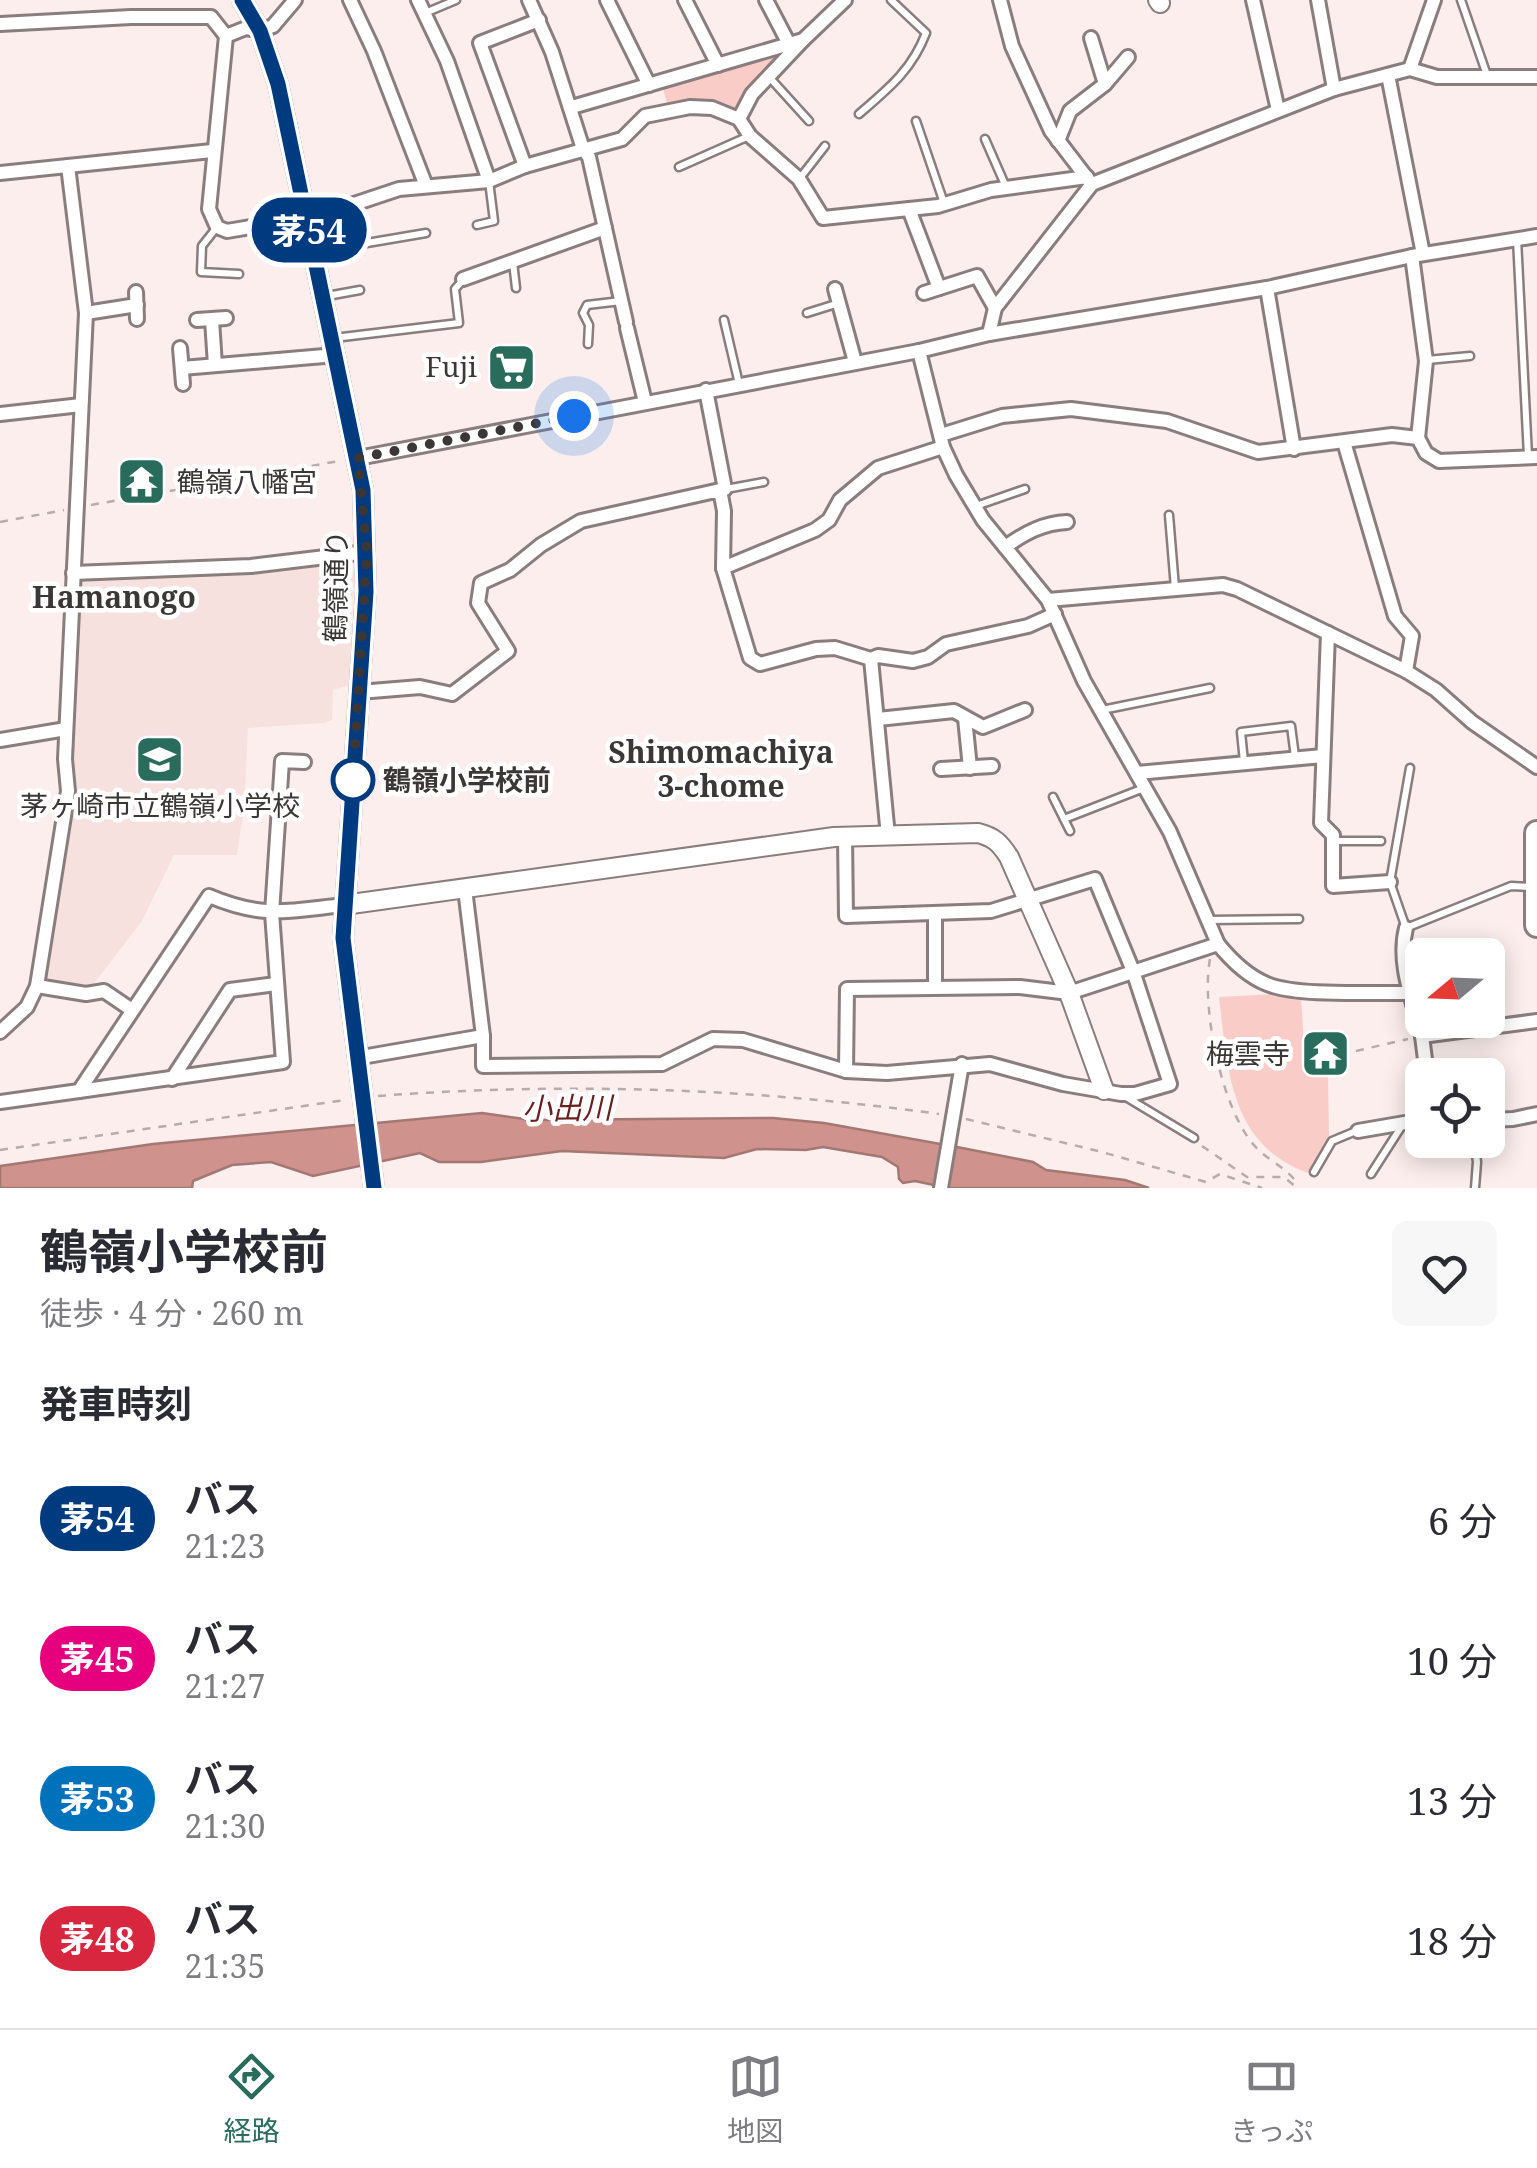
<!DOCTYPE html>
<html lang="ja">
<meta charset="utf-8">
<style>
body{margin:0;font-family:"Noto Serif","Noto Sans JP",serif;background:#f7f7f7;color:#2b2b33;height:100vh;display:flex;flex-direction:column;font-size:38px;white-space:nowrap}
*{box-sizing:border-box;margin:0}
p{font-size:32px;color:#7c7c81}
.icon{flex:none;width:55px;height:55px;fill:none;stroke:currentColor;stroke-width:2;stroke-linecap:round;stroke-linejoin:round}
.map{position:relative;height:1188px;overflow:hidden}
.details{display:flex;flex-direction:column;background:#fff;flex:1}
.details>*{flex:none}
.badge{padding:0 20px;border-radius:32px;font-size:35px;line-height:65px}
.needle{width:65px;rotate:251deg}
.fabs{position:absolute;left:1405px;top:938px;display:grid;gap:20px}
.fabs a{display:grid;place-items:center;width:100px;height:100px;border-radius:15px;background:#fff;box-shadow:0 5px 25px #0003;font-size:50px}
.you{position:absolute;width:50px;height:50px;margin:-25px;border:8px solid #fff;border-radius:50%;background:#1a73e8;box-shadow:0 0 0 15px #1a73e833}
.map>.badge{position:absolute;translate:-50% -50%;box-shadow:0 0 0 5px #fff}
h2{padding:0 40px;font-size:38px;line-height:90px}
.round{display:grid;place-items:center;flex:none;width:105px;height:105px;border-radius:15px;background:#f7f7f7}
.head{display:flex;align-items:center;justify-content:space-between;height:170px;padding:0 40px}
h1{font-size:48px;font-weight:700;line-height:75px}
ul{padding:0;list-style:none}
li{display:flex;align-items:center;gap:30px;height:140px;padding:0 40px}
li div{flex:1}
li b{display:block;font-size:38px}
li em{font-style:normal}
li .badge{min-width:110px;font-weight:700;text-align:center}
.tabs{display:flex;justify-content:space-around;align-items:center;height:140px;border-top:2px solid #e1e1e2;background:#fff;font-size:28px;color:#7c7c81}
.tabs a{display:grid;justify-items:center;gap:5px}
.tabs .selected{color:#2a6c5c}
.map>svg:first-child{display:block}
.built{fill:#f7e1df}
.green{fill:#faccc7}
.water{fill:#cf928d;stroke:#a37773;stroke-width:2.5}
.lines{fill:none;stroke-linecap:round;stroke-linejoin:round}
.lane-casing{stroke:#897e7d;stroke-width:11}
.street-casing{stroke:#897e7d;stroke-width:18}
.secondary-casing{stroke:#897e7d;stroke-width:22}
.highway-casing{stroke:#897e7d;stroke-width:28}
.path{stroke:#b6acab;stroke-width:2.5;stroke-dasharray:8 8;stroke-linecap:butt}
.lane{stroke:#fff;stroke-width:6}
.street{stroke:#fff;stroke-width:12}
.secondary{stroke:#fff;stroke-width:18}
.highway{stroke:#fff;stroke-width:22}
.line-casing{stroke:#fff;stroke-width:22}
.line{stroke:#003b80;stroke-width:15}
.walk{stroke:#3c3737;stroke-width:10;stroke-dasharray:0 18}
.stop-dot{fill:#fff;stroke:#003b80;stroke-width:5}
.labels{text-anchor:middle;stroke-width:9;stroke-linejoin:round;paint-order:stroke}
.poi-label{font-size:28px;fill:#3c3737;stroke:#fff;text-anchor:end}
.street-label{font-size:28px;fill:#3c3737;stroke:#fff}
.stop-label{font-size:28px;font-weight:bold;fill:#3c3737;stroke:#fff;text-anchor:start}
.neighbourhood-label{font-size:30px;font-weight:bold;fill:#3c3737;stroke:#fff}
.water-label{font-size:30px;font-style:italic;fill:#69201f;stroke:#fff}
</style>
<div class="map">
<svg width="1537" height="1188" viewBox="0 0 1537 1188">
<rect width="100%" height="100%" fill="#fbeeed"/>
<!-- built -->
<path class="built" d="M355 560 349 685 333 690 332 720 324 723 248 728 244 808 237 855H174L142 921 89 990 47 984 42 978 72 791 81 581 89 577 215 574Z"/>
<!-- green -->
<g class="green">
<path d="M793 47 736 112 712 103 668 107 662 85Z"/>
<path d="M1275 994 1301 998 1306 1075 1328 1074 1329 1138 1308 1173C1229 1144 1228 1070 1219 997Z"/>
</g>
<!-- water -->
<path class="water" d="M482 1113 532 1120 773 1118 824 1123 957 1147 1033 1162 1046 1170 1125 1180 1149 1188H948L915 1181 903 1183 899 1179 898 1167 882 1157 823 1147 806 1150 757 1149 724 1158 562 1151 481 1162H439L420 1153 313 1176 271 1162 232 1165 193 1181 192 1188H0V1166L153 1144Z"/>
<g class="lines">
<defs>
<g id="lane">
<path d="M1461 0 1488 78"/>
<path d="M425 13 456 0"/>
<path d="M770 78 809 121"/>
<path d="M859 114C888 89 912 70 926 33L891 0"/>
<path d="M916 121 944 203"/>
<path d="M985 139 1006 187"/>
<path d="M679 167 749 136"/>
<path d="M800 178 825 146"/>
<path d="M477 225 494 221 489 181"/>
<path d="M217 227 202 246 201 272 239 274"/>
<path d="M1517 239 1528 456"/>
<path d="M314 252 426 233"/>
<path d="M513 262 516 288"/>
<path d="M327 296 360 290"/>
<path d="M807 313 839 303"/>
<path d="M724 320 739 384"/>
<path d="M334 338 459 323 455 289 463 280"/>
<path d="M588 344 589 325 583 313 587 305 621 301"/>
<path d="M1427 360 1470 356"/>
<path d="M726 489 764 482"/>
<path d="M976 506 1025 489"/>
<path d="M1169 515 1175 588"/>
<path d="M1102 710 1210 688"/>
<path d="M1244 762 1241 732 1291 726 1295 757"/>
<path d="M1410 768 1390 882 1406 928 1511 886 1532 887"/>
<path d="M1053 797 1070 831"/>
<path d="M1064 819 1144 788"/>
<path d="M1334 841H1381"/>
<path d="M1209 920 1299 919"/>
<path d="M1126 1097 1194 1138"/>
<path d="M1474 1140 1477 1162 1475 1188"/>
<path d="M1314 1172 1332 1141 1356 1131"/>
<path d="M1371 1174 1403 1124"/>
</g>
<g id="street">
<path d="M350 0 374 51 426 186"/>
<path d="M418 0 447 61 489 181"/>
<path d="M529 0 552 52 583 149 589 157 626 322"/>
<path d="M607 0 649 85"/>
<path d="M685 0 718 65"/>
<path d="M766 0 789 44"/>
<path d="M1000 0 1012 46 1051 131 1090 182"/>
<path d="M1253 0 1278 110"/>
<path d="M1318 0 1334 89"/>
<path d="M0 24 131 17H211L226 36 246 28 260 31 273 26 295 0"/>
<path d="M226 36 209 209 217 227 227 231 321 215 399 189 489 181 525 166 622 139 645 116 690 107 712 108 739 119 750 136 799 179 823 218 938 206 991 190 1087 177"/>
<path d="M1091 38 1105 84"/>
<path d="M1410 69 1434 0"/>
<path d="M1388 75 1423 254"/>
<path d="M572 107 803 40 845 0"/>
<path d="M739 119 752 94 803 40"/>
<path d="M1058 141 1070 111 1105 84 1128 57"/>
<path d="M525 166 480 43 539 20"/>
<path d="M0 173 212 151"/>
<path d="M909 209 939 288"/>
<path d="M1412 256 1426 361 1418 438"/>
<path d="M463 279 605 228"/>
<path d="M1267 288 1294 449"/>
<path d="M835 289 855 362"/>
<path d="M136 292 137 319"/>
<path d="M924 293 977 276 995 308"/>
<path d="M86 313 137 305"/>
<path d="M197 320 226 318"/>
<path d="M212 320 215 365"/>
<path d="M627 328 645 402"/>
<path d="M989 334 995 308 1092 184 1334 89 1410 69 1437 77H1537"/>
<path d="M180 348 183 384"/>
<path d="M919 351 943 447 956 475 983 520 1048 600 1084 681 1170 832 1218 944"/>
<path d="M182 368 336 355"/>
<path d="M706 390 725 489 720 490"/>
<path d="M0 414 81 405"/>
<path d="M941 435 1002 416 1071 409 1167 421 1258 452 1392 435 1418 438 1426 453 1439 461 1537 457"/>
<path d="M1344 442 1395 616 1412 636 1406 671"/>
<path d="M358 458 919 351 989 334 1267 288 1412 256 1537 236"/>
<path d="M1005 547C1025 533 1043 523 1067 522"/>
<path d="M723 568 815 530 829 520 840 500 878 468 943 447"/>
<path d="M73 573 251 566 367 552"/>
<path d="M1048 600 1223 585 1237 589 1406 671 1436 690 1472 722 1537 767"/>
<path d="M1328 633 1321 823 1333 835V886L1390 882"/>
<path d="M871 659 888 836"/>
<path d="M359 692 420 687 452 694 508 651 478 603 481 583 510 570 541 545 581 521 720 490 724 511 723 568 750 658 760 664 816 649 835 648 871 659 878 656 913 661 928 657 946 644 1028 626 1055 614"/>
<path d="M965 718 970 768"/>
<path d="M878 719 954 711 983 727 1025 710"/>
<path d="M0 740 66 729"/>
<path d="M941 769 992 766"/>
<path d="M1137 773 1323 756"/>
<path d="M465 889 483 1036V1066L662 1064 713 1039 743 1040 846 1071 887 1073 990 1064 1063 1084 1121 1094H1135L1170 1084 1133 971 1095 879 991 911 846 916 845 837"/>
<path d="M1406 928C1397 963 1413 1001 1422 1036L1537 1021"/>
<path d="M37 986 86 994 104 991 132 1010"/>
<path d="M935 987V914"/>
<path d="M0 1032 27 1007 37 986 68 791 65 759 86 313 68 166"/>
<path d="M1422 1036 1427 1075"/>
<path d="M356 1058 483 1036"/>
<path d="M846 1071 847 989 1020 987 1069 993 1218 944C1231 960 1247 976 1267 984 1298 997 1375 992 1411 993"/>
<path d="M172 1079 230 990 276 984"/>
<path d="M79 1091 283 1062 272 913 282 761 304 762"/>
<path d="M0 1102 79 1091 209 896C264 919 287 911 344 905"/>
<path d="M1488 1120 1513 1119 1537 1114"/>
<path d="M1358 1131 1422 1120"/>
<path d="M941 1188 962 1064"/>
</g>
<g id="secondary">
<path d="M242 0 260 31 278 84 363 490 366 591 343 938 374 1188"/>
<path d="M1158 0 1160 3"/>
<path d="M344 905 834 837 978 833C994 837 1000 843 1009 857L1069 993 1104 1090"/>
</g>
<path id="highway" d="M1537 833V925"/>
</defs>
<!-- lane casing -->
<use href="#lane" class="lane-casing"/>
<!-- street casing -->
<use href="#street" class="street-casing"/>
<!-- secondary casing -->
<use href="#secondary" class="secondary-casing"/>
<!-- highway casing -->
<use href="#highway" class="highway-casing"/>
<!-- path -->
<g class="path">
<path d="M91 505 339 461"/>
<path d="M0 522 64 510"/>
<path d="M1210 959C1201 1007 1221 1106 1253 1144 1264 1158 1282 1165 1294 1179"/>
<path d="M1356 1051 1408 1039"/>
<path d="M378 1096C566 1082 752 1088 939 1114"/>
<path d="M966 1119 1102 1152 1206 1182 1220 1174 1262 1188"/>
<path d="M1202 1146 1247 1177H1284L1297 1188"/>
<path d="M0 1150 345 1100"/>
</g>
<!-- lane -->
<use href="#lane" class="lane"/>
<!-- street -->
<use href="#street" class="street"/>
<!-- secondary -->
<use href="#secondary" class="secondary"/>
<!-- highway -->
<use href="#highway" class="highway"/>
</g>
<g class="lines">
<defs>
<path id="line" d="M242 0 260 31 278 84 363 490 366 592 343 938 374 1188"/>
</defs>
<!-- line casing -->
<use href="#line" class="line-casing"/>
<!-- line -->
<use href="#line" class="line"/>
<!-- walk -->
<path class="walk" d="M353 780 367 552 358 458 574 416"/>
</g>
<!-- icons -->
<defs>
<symbol id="supermarket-square" viewBox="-11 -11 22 22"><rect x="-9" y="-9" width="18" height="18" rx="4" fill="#2a6c5c" stroke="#fff"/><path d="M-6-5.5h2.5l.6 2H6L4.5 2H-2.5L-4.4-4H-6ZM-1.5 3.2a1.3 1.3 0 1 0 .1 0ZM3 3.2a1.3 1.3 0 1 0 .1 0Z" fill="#fff"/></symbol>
<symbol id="temple-square" viewBox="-11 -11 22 22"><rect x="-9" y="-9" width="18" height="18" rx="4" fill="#2a6c5c" stroke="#fff"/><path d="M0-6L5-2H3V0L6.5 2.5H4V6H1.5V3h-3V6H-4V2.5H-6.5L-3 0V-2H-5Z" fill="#fff"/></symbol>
<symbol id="school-square" viewBox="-11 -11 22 22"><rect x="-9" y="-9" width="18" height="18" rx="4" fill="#2a6c5c" stroke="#fff"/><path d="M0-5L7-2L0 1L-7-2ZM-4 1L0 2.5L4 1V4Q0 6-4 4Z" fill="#fff"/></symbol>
</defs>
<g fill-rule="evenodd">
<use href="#supermarket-square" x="484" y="340" width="55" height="55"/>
<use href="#temple-square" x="114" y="454" width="55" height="55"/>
<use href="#school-square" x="132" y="732" width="55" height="55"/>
<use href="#temple-square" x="1298" y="1026" width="55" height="55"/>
</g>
<!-- markers -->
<circle class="stop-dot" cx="353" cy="780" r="20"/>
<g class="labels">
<!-- poi labels -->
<g class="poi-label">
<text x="477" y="377">Fuji</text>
<text x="177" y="492" text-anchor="start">鶴嶺八幡宮</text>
<text x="160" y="816" text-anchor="middle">茅ヶ崎市立鶴嶺小学校</text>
<text x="1290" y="1064">梅雲寺</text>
</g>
<!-- street labels -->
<g class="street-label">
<text transform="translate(336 586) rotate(-89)" y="10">鶴嶺通り</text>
</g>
<!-- stop labels -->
<g class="stop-label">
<text x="383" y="790">鶴嶺小学校前</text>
</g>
<!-- neighbourhood labels -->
<g class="neighbourhood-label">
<text x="114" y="608">Hamanogo</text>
<text x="721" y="763">Shimomachiya<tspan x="721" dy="34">3-chome</tspan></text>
</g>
<!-- water labels -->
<g class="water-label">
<text transform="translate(567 1109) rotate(-1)" y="10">小出川</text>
</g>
</g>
</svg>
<div class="fabs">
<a><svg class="needle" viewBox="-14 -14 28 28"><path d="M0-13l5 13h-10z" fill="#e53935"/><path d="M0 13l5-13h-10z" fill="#7c7c81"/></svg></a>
<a><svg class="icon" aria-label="locate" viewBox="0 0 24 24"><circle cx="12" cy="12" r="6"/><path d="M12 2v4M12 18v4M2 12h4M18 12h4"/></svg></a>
</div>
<div class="you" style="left:574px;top:416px"></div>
<b class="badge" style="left:309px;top:230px;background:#003b80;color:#fff">茅54</b>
</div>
<section class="details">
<div class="head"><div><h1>鶴嶺小学校前</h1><p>徒歩 · 4 分 · 260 m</p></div><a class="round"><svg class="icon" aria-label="heart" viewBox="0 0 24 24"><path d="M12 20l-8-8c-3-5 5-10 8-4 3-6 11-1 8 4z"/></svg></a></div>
<h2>発車時刻</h2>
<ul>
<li><span class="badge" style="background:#003b80;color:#fff">茅54</span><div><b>バス</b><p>21:23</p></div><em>6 分</em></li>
<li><span class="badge" style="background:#e6007e;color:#fff">茅45</span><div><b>バス</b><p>21:27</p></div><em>10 分</em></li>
<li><span class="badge" style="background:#0072bc;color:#fff">茅53</span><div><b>バス</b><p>21:30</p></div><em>13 分</em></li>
<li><span class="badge" style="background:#d7263d;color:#fff">茅48</span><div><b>バス</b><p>21:35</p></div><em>18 分</em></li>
</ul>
</section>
<nav class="tabs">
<a class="selected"><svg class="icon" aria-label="directions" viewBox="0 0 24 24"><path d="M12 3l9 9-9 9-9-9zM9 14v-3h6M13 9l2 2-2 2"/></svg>経路</a>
<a><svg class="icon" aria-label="map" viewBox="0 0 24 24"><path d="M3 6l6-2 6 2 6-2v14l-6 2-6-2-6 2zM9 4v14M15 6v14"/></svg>地図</a>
<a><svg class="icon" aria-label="tickets" viewBox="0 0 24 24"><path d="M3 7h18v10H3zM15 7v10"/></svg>きっぷ</a>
</nav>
